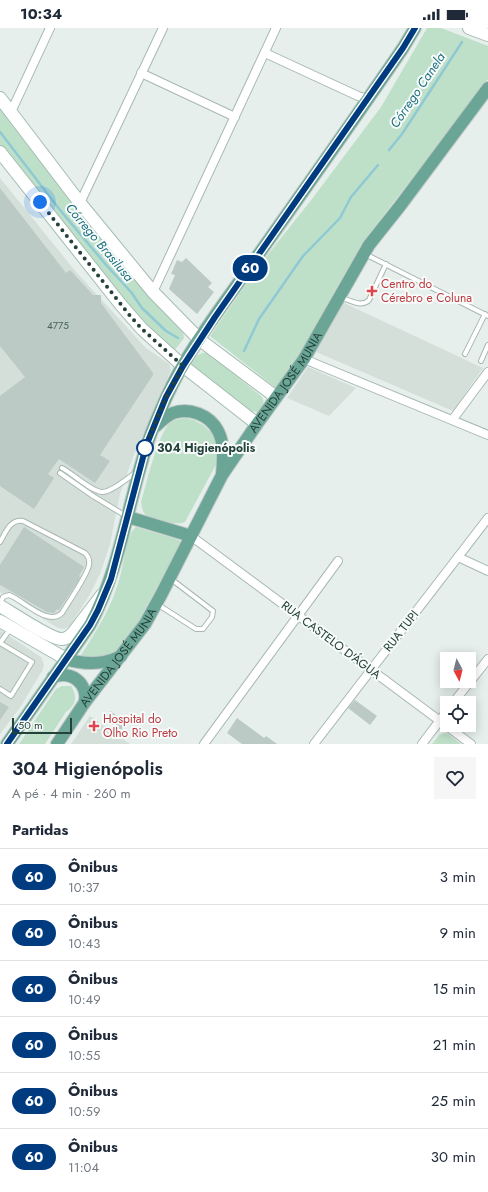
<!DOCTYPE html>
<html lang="pt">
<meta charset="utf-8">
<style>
body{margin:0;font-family:Jost,sans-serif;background:#f6f6f7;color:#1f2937;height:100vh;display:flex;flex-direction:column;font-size:15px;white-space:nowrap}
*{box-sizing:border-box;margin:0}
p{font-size:13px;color:#747a83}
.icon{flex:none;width:22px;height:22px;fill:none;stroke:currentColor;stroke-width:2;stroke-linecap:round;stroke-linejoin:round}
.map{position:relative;height:716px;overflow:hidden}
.drawer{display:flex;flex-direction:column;background:#fff;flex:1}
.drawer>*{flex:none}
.badge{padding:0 8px;border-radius:13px;font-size:14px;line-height:26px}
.needle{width:26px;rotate:173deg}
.controls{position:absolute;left:440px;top:624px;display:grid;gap:8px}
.controls a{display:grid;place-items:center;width:36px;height:36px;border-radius:0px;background:#fff;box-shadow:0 2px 10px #0003;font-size:20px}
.scale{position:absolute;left:12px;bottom:10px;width:60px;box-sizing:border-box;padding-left:4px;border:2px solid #24423a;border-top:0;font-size:11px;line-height:14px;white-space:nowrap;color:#24423a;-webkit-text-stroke:3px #f7fbf9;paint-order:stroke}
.you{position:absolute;width:20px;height:20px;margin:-10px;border:3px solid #fff;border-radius:50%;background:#1a73e8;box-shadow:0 0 0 6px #1a73e833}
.map>.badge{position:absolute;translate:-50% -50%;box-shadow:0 0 0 2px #fff}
h2{padding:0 12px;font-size:15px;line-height:36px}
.round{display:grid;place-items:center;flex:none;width:42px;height:42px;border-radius:0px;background:#f6f6f7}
.overview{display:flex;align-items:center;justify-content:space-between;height:68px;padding:0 12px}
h1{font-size:19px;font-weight:600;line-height:30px}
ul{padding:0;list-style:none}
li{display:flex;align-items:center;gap:12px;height:56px;padding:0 12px;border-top:1px solid #e0e1e3}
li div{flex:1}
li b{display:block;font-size:15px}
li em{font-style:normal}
li .badge{min-width:44px;font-weight:700;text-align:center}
.status{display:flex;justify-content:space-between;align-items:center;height:28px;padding:0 20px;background:#fff;direction:ltr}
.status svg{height:11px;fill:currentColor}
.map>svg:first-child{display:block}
.built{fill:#d4dfda}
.green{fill:#bfe0c8}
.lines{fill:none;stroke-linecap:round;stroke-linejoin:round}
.stream{stroke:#8ec9d4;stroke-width:2.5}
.building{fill:#bbcac4}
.lane-casing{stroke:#a8b8b2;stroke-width:6}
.street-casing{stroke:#a8b8b2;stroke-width:10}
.secondary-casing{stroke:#a4bbb3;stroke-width:14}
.primary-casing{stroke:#c2cac8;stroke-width:14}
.lane{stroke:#fff;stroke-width:4}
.street{stroke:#fff;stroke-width:8}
.secondary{stroke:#fff;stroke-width:12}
.primary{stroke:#6aa596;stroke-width:12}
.line-casing{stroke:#fff;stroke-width:9}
.line{stroke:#003b80;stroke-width:6}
.walk{stroke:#24423a;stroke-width:4;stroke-dasharray:0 7.2}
.health-dot{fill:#e0444e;stroke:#f7fbf9;stroke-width:1.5}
.stop-dot{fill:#fff;stroke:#003b80;stroke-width:2}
.labels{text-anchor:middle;stroke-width:4;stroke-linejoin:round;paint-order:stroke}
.number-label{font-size:10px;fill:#4a645c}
.health-label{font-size:12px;fill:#be3a42;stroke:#f7fbf9;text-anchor:start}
.street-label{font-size:12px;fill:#24423a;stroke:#f7fbf9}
.stop-label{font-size:12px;font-weight:bold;fill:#24423a;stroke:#f7fbf9;text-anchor:start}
.water-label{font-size:13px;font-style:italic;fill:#1c6f80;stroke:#f7fbf9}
</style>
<div class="status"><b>10:34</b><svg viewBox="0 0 49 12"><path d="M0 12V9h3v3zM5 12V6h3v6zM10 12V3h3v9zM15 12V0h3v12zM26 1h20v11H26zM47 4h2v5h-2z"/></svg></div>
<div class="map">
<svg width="488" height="716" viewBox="0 0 488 716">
<rect width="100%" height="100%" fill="#e6efeb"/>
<!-- built -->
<g class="built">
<path d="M0 150 76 244 146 320 169 336 171 342 133 429 120 466 110 516 100 546 90 566 70 598 64 601 58 600 0 564Z"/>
<path d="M342 274 483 340 453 383 314 323Z"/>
<path d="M308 339 356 360 329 388 287 370Z"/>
<path d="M0 602 41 629 44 637 42 643 21 678 0 706Z"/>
<path d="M90 688 130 716H71Z"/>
</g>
<!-- green -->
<g class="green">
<path d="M427 0H441L488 18V51L363 214 338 257 299 328 276 360 210 308 258 239 312 171 381 79Z"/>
<path d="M0 77 155 273 183 304 184 310 174 323 146 301 0 118Z"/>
<path d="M207 324 261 368C266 375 263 378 259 384L250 383 191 340C193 329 197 326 207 324Z"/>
<path d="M185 390 194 392 203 397 213 406 216 411 218 433 185 494C177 498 152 492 145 486 142 483 142 478 141 474 147 454 156 413 168 397 172 392 179 391 185 390Z"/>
<path d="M136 499 176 511 180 513V517L130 609C113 630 105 631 79 630 96 604 114 576 121 545 124 534 127 505 136 499Z"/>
<path d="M62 658H71C78 669 76 677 66 684L45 716H19L56 661Z"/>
<path d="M444 705 448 706 461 716H432L439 707Z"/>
</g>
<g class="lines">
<!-- stream -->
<g class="stream">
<path d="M0 104 60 182 107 238 131 264 142 280 166 303 178 310"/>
<path d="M389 122 402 106 462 14"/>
<path d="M244 323 259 291 303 228 340 190 351 169 378 137"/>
</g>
</g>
<!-- building -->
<g class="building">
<path d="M0 160 66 245 70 242 93 267H101V275L153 345V347L100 427 110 433 95 455 59 431 48 446 54 450 34 481 0 458V368L25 349 0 318Z"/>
<path d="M186 230 212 255 208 259 214 264 197 286 169 261 175 247 171 246 177 232 182 234Z"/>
<path d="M24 499 84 539 79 548 80 549 79 552 59 582 57 581 54 585 47 584 0 557V537Z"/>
<path d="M355 672 377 688 370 697 348 680Z"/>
<path d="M0 674 9 679 0 692Z"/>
<path d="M110 683 127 694 121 702 108 694Z"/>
<path d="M237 690 264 710 266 708 277 716H242L227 705Z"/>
</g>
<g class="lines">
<defs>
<g id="lane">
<path d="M365 226 488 288"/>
<path d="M340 269C349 272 362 280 369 272L386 236"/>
<path d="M465 326 485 286"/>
<path d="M481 333 488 317"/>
<path d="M62 440C72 445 93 465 103 464 113 463 128 450 136 444"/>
<path d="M60 445 93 468 126 488"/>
<path d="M0 514C6 504 10 491 23 493L85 525C88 528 90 532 89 537 88 546 68 575 62 585 48 599 23 572 9 567L3 569 0 576"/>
<path d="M157 576 196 601H203L212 589 213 583 171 551"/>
<path d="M0 661 11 668 32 634 0 615 11 600"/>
</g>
<g id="street">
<path d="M265 25 358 68 368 71"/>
<path d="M141 45 235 89"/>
<path d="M11 84 50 0"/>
<path d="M80 175 163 0"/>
<path d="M153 264 276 0"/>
<path d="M304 331 488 407"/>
<path d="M453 391 488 344"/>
<path d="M191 508 471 716"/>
<path d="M458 529 488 543"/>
<path d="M453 675 488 631"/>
<path d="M204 716 338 533"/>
<path d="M314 716 488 490"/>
<path d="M422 716 447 683"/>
</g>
<g id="secondary">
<path d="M469 0 488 7"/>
<path d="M0 70 80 175 153 264 200 312 276 369"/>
<path d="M0 124 121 277 142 301 183 338 257 396"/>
<path d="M0 578C11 584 52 612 62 611 66 611 70 608 73 605L102 567"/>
<path d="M0 593 66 631"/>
</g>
<g id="primary">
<path d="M156 398C161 393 166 388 173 385 189 379 210 387 218 403 225 416 223 433 222 447"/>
<path d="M128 489 191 508"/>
<path d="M66 631C85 637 103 637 121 628"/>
<path d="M53 649C71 642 88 655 85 674"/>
<path d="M7 716 90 597C120 541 127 479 146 420 151 403 159 386 166 370 188 321 223 277 254 233 304 162 354 92 403 20L415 0"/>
<path id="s1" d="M57 716 85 674 145 596 161 567 222 447 257 396 304 331 369 217 400 178 488 60"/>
</g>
</defs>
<!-- lane casing -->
<use href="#lane" class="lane-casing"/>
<!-- street casing -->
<use href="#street" class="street-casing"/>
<!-- secondary casing -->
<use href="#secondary" class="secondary-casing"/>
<!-- primary casing -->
<use href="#primary" class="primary-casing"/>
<!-- lane -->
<use href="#lane" class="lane"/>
<!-- street -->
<use href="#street" class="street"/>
<!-- secondary -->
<use href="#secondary" class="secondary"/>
<!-- primary -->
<use href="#primary" class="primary"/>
</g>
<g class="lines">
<defs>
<path id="line" d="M7 716 90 597 98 582 111 551 146 418 166 369 183 338 215 289 403 20 415 0"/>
</defs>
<!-- line casing -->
<use href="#line" class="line-casing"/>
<!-- line -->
<use href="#line" class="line"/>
<!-- walk -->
<path class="walk" d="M40 174 131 289 142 301 183 338 166 369 145 420"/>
</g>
<!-- markers -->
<g class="health-dot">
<path d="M370 257h4v4h4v4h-4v4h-4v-4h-4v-4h4z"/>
<path d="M92 692h4v4h4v4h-4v4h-4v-4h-4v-4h4z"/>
</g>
<circle class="stop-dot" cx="145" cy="420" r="8"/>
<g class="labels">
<!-- number labels -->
<g class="number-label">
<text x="58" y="301">4775</text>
</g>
<!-- health labels -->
<g class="health-label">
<text x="381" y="260">Centro do<tspan x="381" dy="14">Cérebro e Coluna</tspan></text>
<text x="103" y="695">Hospital do<tspan x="103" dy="14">Olho Rio Preto</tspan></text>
</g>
<!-- street labels -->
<g class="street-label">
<text dy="4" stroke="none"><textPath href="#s1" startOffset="429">AVENIDA JOSÉ MUNIA</textPath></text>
<text transform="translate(401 603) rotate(-52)" y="4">RUA TUPI</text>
<text transform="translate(331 612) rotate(37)" y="4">RUA CASTELO D'ÁGUA</text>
<text dy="4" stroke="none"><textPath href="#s1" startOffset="106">AVENIDA JOSÉ MUNIA</textPath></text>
</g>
<!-- stop labels -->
<g class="stop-label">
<text x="157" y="424">304 Higienópolis</text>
</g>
<!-- water labels -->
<g class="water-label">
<text transform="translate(417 62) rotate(-56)" y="5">Córrego Canela</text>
<text transform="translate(100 214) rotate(50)" y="5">Córrego Brasilusa</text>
</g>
</g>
</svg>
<div class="controls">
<a><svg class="needle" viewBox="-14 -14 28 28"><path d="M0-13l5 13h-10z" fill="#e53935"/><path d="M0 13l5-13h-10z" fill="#747a83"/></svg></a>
<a><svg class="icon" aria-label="locate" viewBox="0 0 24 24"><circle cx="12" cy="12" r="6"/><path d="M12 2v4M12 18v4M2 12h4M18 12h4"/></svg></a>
</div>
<div class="scale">50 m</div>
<div class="you" style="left:40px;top:174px"></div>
<b class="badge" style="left:250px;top:240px;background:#003b80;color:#fff">60</b>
</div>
<section class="drawer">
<div class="overview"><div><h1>304 Higienópolis</h1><p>A pé · 4 min · 260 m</p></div><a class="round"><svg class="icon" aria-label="heart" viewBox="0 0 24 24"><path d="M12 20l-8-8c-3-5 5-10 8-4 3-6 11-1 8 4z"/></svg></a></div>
<h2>Partidas</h2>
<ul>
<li><span class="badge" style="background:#003b80;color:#fff">60</span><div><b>Ônibus</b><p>10:37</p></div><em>3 min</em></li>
<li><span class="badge" style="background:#003b80;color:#fff">60</span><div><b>Ônibus</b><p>10:43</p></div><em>9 min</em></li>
<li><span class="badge" style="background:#003b80;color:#fff">60</span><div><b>Ônibus</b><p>10:49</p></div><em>15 min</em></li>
<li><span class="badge" style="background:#003b80;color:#fff">60</span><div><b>Ônibus</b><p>10:55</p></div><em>21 min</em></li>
<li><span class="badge" style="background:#003b80;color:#fff">60</span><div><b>Ônibus</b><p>10:59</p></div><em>25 min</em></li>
<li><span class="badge" style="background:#003b80;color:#fff">60</span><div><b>Ônibus</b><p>11:04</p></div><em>30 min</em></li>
</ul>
</section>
